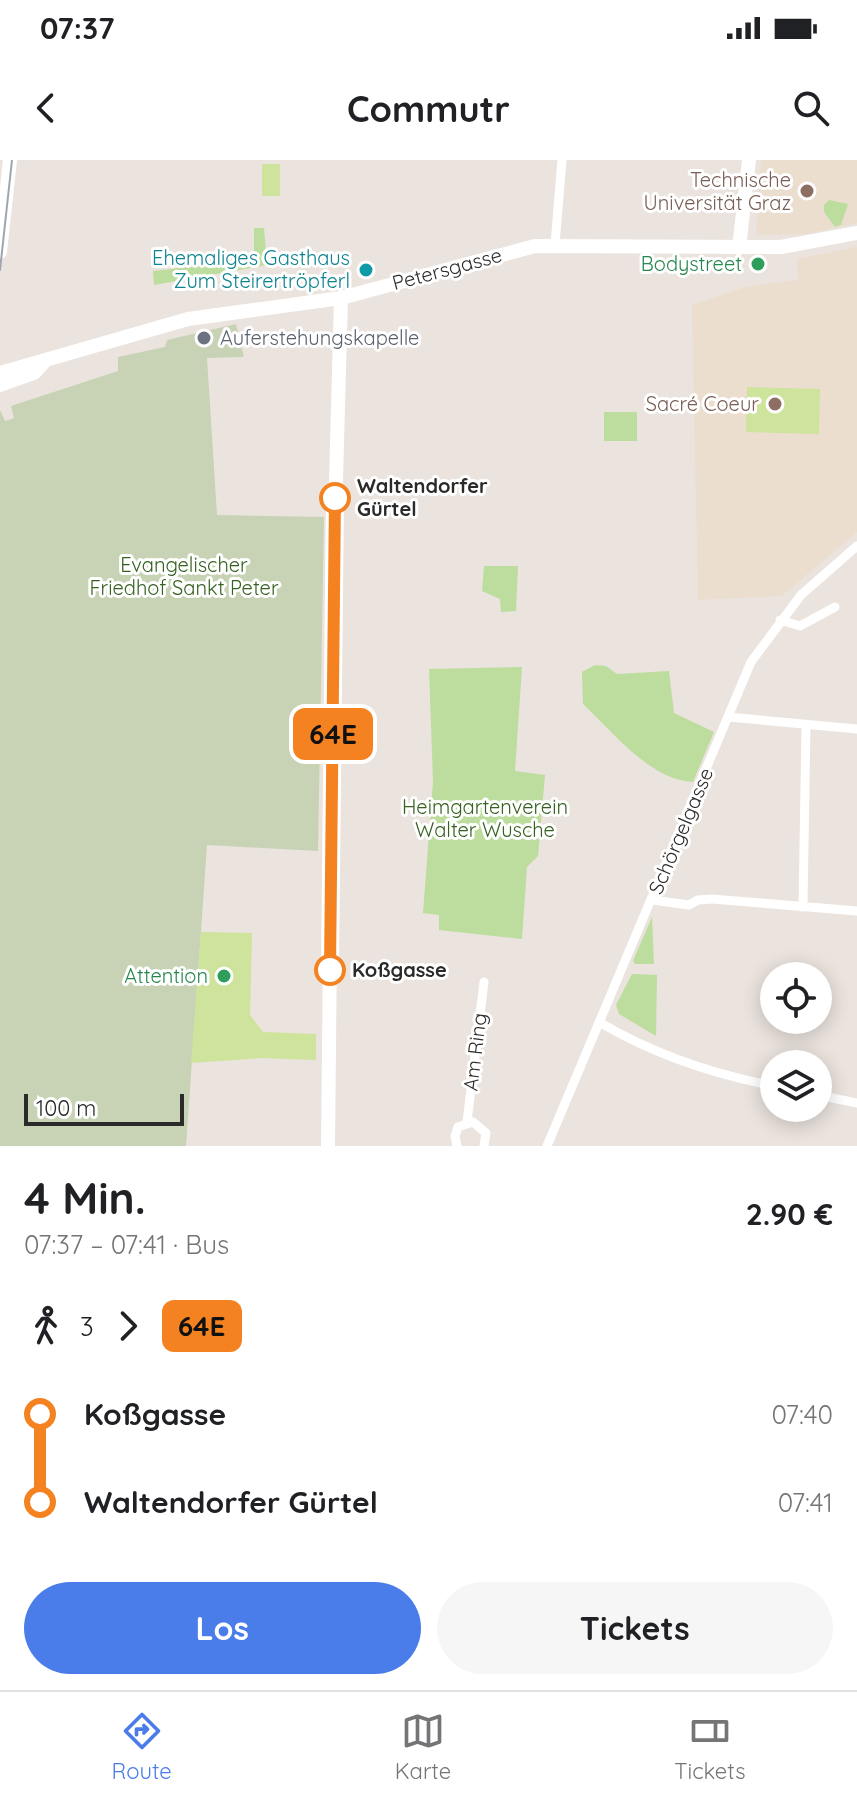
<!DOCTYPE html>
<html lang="de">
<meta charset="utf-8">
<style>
body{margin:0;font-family:Quicksand,sans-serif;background:#f6f6f6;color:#202124;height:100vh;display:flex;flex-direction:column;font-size:30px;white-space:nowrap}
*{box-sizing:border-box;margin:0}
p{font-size:26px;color:#757577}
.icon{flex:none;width:44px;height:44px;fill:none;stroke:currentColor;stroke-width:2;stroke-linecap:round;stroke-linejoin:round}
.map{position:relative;height:986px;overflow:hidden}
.sheet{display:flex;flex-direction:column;background:#fff;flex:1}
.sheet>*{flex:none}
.badge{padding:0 16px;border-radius:12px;font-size:28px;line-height:52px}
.buttons{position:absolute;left:760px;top:802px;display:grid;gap:16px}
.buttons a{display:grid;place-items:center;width:72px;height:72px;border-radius:50%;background:#fff;box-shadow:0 4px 20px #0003;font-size:40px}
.scale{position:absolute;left:24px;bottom:20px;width:160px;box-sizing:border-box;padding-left:8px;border:4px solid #2a2a2a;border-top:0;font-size:22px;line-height:28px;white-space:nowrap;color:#2a2a2a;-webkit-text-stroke:6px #fff;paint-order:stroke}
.map>.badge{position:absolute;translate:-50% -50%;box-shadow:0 0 0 4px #fff}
.legs{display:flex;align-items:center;gap:12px;height:88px;padding:0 24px;font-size:26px}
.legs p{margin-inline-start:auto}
.summary{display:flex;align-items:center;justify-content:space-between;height:136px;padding:0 24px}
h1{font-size:44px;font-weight:700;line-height:60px}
.button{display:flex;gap:16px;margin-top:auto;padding:16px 24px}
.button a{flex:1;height:92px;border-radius:48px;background:#4b7dea;color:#fff;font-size:32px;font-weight:700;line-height:92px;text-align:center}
.button a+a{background:#f6f6f6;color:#202124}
ul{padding:0 24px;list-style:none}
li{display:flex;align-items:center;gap:28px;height:88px;font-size:30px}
li i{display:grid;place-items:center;width:12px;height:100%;margin:0 10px;background:currentColor}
li i::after{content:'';width:20px;height:20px;margin:-10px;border:6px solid;border-radius:50%;background:#fff}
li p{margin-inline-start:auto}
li:first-child i{background:linear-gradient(#0000 50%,currentColor 0)}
li:last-child i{background:linear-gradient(currentColor 50%,#0000 0)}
.status{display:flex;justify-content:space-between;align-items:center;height:56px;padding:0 40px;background:#fff;direction:ltr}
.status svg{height:22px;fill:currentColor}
header{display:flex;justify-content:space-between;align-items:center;height:104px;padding:0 24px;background:#fff;font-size:36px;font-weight:700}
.tabs{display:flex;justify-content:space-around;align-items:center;height:112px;border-top:2px solid #e0e0e0;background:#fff;font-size:22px;color:#757577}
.tabs a{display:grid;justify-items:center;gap:4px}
.tabs .active{color:#4b7dea}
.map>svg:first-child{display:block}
.education{fill:#ebdece}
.green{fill:#bcdd9e}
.cemetery{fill:#c8d3b6}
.pitch{fill:#cee39b}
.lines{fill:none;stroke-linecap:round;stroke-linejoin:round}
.street{stroke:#fff;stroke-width:9}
.secondary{stroke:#fff;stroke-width:14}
.tram{stroke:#a0a5b3;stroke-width:2}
.line-1-casing{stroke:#fff;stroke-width:18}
.line-1{stroke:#f58220;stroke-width:12}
.education-dot{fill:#8d6e63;stroke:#fff;stroke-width:3}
.leisure-dot{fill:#2e9e5b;stroke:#fff;stroke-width:3}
.culture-dot{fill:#0f9aa8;stroke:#fff;stroke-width:3}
.worship-dot{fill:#6b7280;stroke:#fff;stroke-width:3}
.stop-1-dot{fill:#fff;stroke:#f58220;stroke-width:4}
.labels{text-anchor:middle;stroke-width:6;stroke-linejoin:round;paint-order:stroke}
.education-label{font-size:20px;fill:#785e54;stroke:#fff;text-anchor:end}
.culture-label{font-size:20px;fill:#0d838f;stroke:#fff;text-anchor:end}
.leisure-label{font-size:20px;fill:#27864d;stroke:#fff;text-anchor:end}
.street-label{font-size:20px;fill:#2a2a2a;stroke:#fff}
.worship-label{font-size:20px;fill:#5b616d;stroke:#fff;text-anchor:start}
.stop-label{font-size:20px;font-weight:bold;fill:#2a2a2a;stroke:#fff;text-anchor:start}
.park-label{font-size:20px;fill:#366120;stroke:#fff}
</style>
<div class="status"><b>07:37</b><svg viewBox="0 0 49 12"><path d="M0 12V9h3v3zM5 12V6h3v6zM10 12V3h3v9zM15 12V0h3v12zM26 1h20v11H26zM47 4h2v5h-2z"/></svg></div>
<header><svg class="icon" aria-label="back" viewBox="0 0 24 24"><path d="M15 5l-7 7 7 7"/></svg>Commutr<svg class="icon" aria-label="search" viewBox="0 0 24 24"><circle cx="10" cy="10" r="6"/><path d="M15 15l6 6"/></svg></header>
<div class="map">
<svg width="857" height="986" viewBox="0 0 857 986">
<rect width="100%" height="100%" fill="#ebe3dd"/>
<!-- education -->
<g class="education">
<path d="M761 0H857V63L807 74 756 75Z"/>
<path d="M857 87V372L782 436 698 440 692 145 746 127 798 120 797 99Z"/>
</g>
<!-- green -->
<g class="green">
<path d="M829 40 848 44 841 65 835 67 824 52V45Z"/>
<path d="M254 68H264L267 105 154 125 153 111 254 100Z"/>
<rect x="604" y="252" width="33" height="29"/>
<path d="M484 406H518L516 451 501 452 500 439 482 431Z"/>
<path d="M595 505 606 506 617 514 669 511 674 553 714 572 693 622C650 620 613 572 583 544L582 512Z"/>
<path d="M522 507 515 611 545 615 538 696 527 707 522 779 439 770V755L423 753 433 621 429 509Z"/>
<path d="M652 757 654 804H635L633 801Z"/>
<path d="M632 814 657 815 656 876 619 854 616 845Z"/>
</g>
<!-- cemetery -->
<path class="cemetery" d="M236 164 244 197 207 198 217 355 324 357 318 691 207 685 186 986H0V250L5 261 14 258 11 246 118 211V197L165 187 167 180Z"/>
<!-- pitch -->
<g class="pitch">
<rect x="262" y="4" width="18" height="32"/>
<path d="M747 227 820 229 819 274 746 272Z"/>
<path d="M201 772 252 773 250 855 263 872 316 874V900L262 898 191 903Z"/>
</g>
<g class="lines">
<!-- street -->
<g class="street">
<path d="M555 84 562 0"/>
<path d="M780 460 800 466 835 447"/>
<path d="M728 557 857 569"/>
<path d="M652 740 689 745 698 740 712 739 857 751"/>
<path d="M803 747 806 565"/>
<path d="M599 862C653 894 712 914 774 926"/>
<path d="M818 935 857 943"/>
<path d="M467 962 484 822"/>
<path d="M457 986 455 976 458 967 473 962 486 973 484 986"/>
<path d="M547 986 751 502 801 435 857 386"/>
</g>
<!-- secondary -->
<g class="secondary">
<path d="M739 88 749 0"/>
<path d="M0 92 10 0"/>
<path d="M0 213 188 159 341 138 535 86 781 87 857 73"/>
<path d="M0 225 34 213 45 201"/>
<path d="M328 986 334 393 341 138"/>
</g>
<!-- tram -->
<path class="tram" d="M0 110 12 0"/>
</g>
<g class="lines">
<defs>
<path id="line-1" d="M330 810 335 338"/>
</defs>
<!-- line-1 casing -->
<use href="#line-1" class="line-1-casing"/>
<!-- line-1 -->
<use href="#line-1" class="line-1"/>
</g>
<!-- markers -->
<g class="education-dot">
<circle cx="807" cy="31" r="8"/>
<circle cx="775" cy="244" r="8"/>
</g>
<g class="leisure-dot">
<circle cx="758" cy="104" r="8"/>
<circle cx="224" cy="816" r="8"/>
</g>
<circle class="culture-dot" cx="366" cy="110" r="8"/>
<circle class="worship-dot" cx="204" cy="178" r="8"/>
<g class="stop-1-dot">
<circle cx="335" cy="338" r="14"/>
<circle cx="330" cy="810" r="14"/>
</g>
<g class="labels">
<!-- education labels -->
<g class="education-label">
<text x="791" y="27">Technische<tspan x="791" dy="23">Universität Graz</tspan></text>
<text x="759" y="251">Sacré Coeur</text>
</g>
<!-- culture labels -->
<g class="culture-label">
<text x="350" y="105">Ehemaliges Gasthaus<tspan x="350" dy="23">Zum Steirertröpferl</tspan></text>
</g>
<!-- leisure labels -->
<g class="leisure-label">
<text x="742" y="111">Bodystreet</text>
<text x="208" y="823">Attention</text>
</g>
<!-- street labels -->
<g class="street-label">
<text transform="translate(447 109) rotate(-15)" y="7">Petersgasse</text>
<text transform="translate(681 671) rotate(-67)" y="7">Schörgelgasse</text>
<text transform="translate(475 892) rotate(-83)" y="7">Am Ring</text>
</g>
<!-- worship labels -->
<g class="worship-label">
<text x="220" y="185">Auferstehungskapelle</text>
</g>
<!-- stop labels -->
<g class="stop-label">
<text x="357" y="333">Waltendorfer<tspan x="357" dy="23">Gürtel</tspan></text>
<text x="352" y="817">Koßgasse</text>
</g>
<!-- park labels -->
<g class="park-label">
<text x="184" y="412">Evangelischer<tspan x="184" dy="23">Friedhof Sankt Peter</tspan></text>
<text x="485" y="654">Heimgartenverein<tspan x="485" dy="23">Walter Wusche</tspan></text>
</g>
</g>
</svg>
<div class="buttons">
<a><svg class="icon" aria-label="locate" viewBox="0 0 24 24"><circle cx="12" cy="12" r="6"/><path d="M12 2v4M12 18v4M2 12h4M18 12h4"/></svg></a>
<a><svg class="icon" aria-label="layers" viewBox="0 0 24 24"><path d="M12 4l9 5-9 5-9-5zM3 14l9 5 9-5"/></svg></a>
</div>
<div class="scale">100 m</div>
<b class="badge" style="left:333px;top:574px;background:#f58220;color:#111">64E</b>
</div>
<section class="sheet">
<div class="summary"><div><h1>4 Min.</h1><p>07:37 – 07:41 · Bus</p></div><b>2.90 €</b></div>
<div class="legs"><svg class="icon" aria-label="walk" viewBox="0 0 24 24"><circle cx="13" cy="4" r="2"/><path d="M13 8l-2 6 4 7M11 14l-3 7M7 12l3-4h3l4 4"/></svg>3<svg class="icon" aria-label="forward" viewBox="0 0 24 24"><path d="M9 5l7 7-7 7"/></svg><b class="badge" style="background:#f58220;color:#111">64E</b></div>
<ul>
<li><i style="color:#f58220"></i><b>Koßgasse</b><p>07:40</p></li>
<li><i style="color:#f58220"></i><b>Waltendorfer Gürtel</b><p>07:41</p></li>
</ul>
<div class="button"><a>Los</a><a>Tickets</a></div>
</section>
<nav class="tabs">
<a class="active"><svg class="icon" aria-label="directions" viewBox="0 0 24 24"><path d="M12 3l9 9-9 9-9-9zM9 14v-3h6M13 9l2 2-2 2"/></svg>Route</a>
<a><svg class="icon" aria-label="map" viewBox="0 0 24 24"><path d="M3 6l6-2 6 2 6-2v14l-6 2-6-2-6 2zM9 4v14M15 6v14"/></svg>Karte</a>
<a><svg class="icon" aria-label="tickets" viewBox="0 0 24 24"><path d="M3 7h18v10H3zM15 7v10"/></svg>Tickets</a>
</nav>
